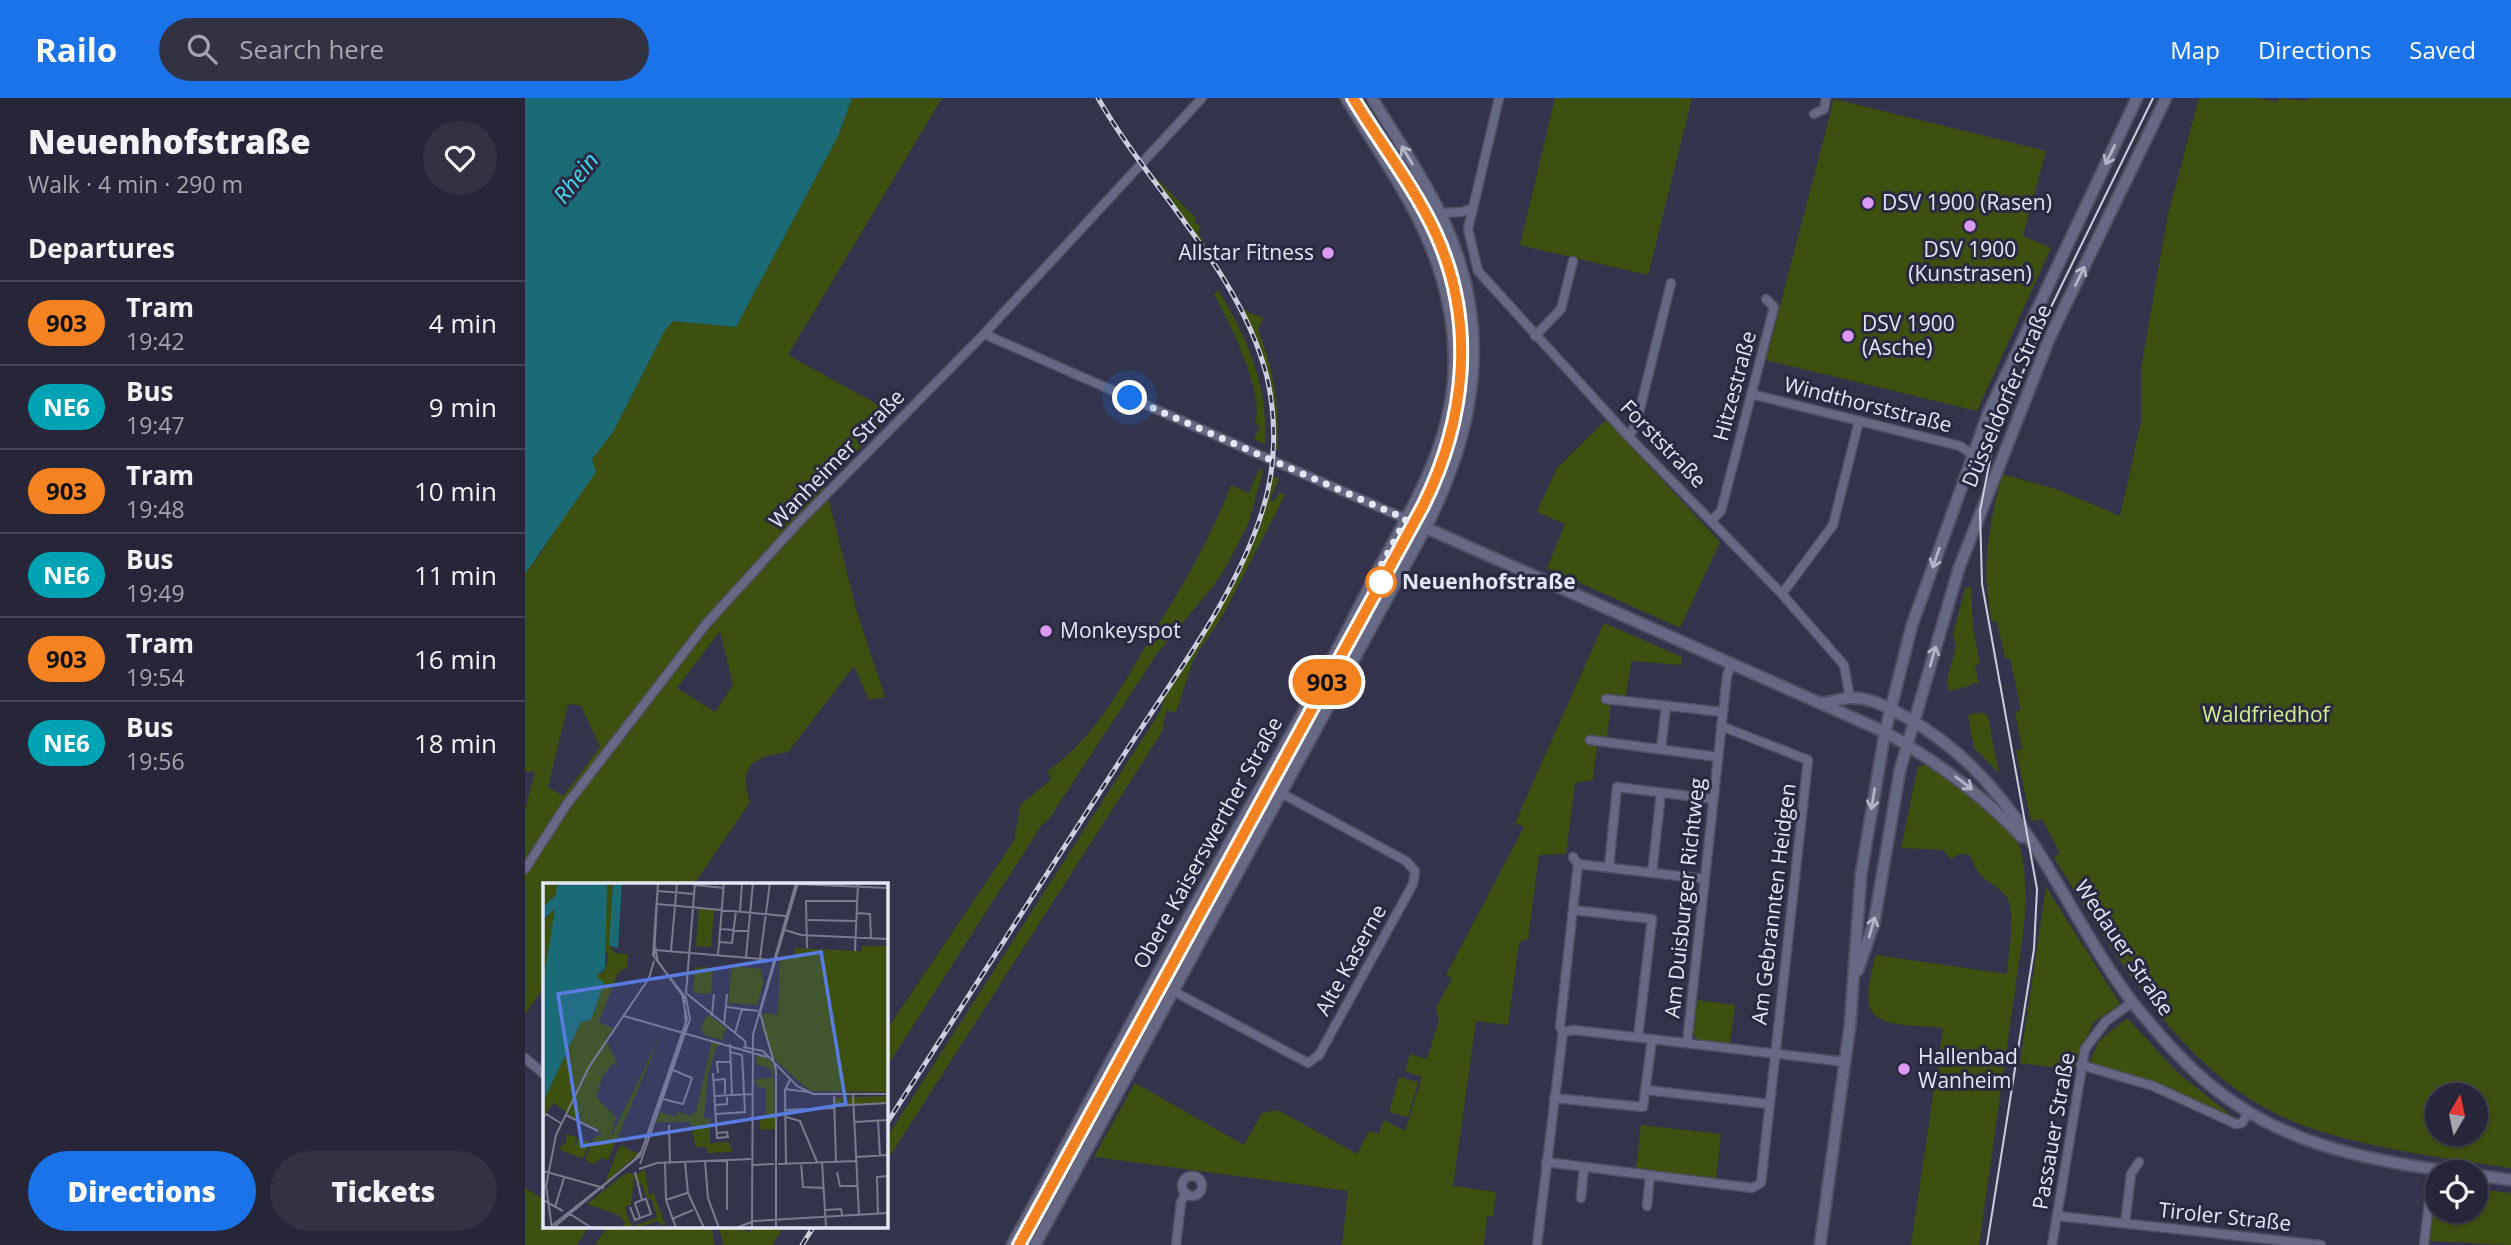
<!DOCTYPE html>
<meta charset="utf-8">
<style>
body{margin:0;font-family:"Open Sans",sans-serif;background:#323243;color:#f1f3f6;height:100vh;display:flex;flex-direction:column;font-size:26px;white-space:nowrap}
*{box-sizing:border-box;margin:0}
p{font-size:23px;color:#a4a5ae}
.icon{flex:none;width:38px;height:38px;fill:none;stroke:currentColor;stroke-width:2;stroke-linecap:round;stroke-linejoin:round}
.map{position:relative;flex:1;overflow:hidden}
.side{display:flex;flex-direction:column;background:#262638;width:525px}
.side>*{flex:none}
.badge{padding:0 14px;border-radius:23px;font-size:24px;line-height:46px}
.needle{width:46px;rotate:9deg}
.buttons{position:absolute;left:1900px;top:985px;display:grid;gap:14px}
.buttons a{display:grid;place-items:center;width:63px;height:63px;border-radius:50%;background:#262638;box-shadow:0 2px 5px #0004,0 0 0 2px #424353;font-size:35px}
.you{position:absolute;width:35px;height:35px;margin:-18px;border:5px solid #fff;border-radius:50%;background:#1a73e8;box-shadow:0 0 0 10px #1a73e833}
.map>.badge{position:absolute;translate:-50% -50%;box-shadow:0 0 0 4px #fff}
h2{padding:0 28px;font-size:26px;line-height:63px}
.round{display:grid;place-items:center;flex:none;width:74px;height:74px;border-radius:37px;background:#323243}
.summary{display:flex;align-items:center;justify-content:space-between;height:119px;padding:0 28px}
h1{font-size:33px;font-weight:800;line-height:52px}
.cta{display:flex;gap:14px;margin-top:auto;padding:14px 28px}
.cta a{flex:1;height:80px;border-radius:42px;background:#1a73e8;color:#fff;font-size:28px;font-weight:800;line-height:80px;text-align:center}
.cta a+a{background:#323243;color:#f1f3f6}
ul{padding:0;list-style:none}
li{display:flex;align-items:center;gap:21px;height:84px;padding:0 28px;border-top:2px solid #424353}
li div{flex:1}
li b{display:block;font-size:26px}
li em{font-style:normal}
li .badge{min-width:77px;font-weight:700;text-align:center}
header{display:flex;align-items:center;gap:42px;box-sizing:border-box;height:98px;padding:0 35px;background:#1a73e8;color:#fff}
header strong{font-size:33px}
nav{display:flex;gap:38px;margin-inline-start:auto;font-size:24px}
.search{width:490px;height:63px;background:#323243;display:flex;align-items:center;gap:18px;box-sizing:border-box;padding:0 24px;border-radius:38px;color:#a4a5ae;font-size:26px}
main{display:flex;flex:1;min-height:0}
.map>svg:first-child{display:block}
.green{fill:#3e500f;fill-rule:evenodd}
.water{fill:#1b6b76}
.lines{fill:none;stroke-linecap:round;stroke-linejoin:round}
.street-casing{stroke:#505064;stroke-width:11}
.secondary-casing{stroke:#505064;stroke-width:14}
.street{stroke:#676883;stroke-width:8}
.secondary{stroke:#676883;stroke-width:10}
.tram{stroke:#cdcedf;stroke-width:2}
.rail-casing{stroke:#cdcedf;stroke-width:5}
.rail{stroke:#292941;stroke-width:2.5;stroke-dasharray:8;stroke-linecap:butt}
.oneway{stroke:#b3b4c8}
.line-casing{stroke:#fff;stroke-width:16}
.line{stroke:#f58220;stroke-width:10}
.walk{stroke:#e5e6f6;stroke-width:7;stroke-dasharray:0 12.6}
.poi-dot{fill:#db99f5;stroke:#292941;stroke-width:2.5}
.stop-dot{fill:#fff;stroke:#f58220;stroke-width:3.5}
.labels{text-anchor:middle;stroke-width:6;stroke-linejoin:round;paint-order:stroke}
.poi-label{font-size:21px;fill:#e5e6f6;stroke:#292941;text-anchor:start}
.street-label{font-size:21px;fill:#e5e6f6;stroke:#292941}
.stop-label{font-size:21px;font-weight:bold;fill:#e5e6f6;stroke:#292941;text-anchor:start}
.park-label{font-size:21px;fill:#d2f193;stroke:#292941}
.water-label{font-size:23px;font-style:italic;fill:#42d7ec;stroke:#292941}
.inset-road{fill:none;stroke:#7a7b8f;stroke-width:2}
.view{fill:#597ce1;fill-opacity:0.15;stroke:#597ce1;stroke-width:3.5}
.inset-edge{fill:none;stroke:#e5e6f6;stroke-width:3.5}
</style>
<header>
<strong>Railo</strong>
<div class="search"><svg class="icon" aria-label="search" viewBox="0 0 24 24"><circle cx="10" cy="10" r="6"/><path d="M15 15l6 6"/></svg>Search here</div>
<nav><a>Map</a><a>Directions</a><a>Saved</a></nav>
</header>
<main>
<section class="side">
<div class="summary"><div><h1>Neuenhofstraße</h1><p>Walk · 4 min · 290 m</p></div><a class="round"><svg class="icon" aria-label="heart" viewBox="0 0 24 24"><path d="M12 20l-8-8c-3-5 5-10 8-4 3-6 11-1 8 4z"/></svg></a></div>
<h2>Departures</h2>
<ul>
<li><span class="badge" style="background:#f58220;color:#111">903</span><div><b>Tram</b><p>19:42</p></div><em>4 min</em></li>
<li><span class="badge" style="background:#00a3b4;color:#fff">NE6</span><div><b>Bus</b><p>19:47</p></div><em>9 min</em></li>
<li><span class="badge" style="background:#f58220;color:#111">903</span><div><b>Tram</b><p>19:48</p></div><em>10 min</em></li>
<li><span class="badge" style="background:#00a3b4;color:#fff">NE6</span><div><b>Bus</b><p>19:49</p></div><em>11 min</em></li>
<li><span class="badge" style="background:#f58220;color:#111">903</span><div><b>Tram</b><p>19:54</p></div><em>16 min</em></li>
<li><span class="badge" style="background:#00a3b4;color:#fff">NE6</span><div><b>Bus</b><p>19:56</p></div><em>18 min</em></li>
</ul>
<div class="cta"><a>Directions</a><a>Tickets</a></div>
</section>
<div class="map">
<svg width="1986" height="1147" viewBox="0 0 1986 1147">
<rect width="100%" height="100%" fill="#33334b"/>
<!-- green -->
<g class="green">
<path d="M327 0H417L263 257 368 315 300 387 331 511 360 599 344 602 329 568 263 654C230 659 212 665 225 704L169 786H19V889L0 916V712L10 674 0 673V476L17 453 67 361 88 334 140 232 147 223 211 229 313 38ZM195 533 208 587 190 614 152 590ZM43 606 56 608 75 649 38 698 23 689Z"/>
<path d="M1030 0H1167L1123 177 995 147Z"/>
<path d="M1674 0H1732L1752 4 1754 0 1783 3 1784 0H1986V1070C1919 1060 1853 1052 1788 1031 1662 989 1596 864 1529 760L1535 755 1517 721 1506 723 1491 653 1497 651 1490 614 1496 612 1485 560H1480L1472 523 1467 524C1455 468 1464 430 1477 376L1531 391 1595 418 1616 324V270L1643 116ZM1913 998H1951V1036H1913Z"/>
<path d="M1309 1 1521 53 1498 138 1526 150 1452 313 1241 262Z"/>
<path d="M623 72 671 120 669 125 676 128 673 135C691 158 700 194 723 214 727 216 734 217 738 220L733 232C749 272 754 308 753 352L749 350C754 268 714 198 668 133 655 113 632 93 623 72Z"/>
<path d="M693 192C722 239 744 290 740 346L729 341 735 328 730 325C741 299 704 222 689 197Z"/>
<path d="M1081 322 1195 444 1155 530 1022 470 1040 426 1012 414 1032 370Z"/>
<path d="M734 371 738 373 723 426 702 467 689 487 631 557 524 721 516 728 361 970V933L489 743 496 706 526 682 523 673C572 638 599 585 629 534 660 484 685 442 706 387L724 395Z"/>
<path d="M747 378 754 380 745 402 750 403 754 395 760 397 698 517 669 560 651 614 641 613 637 634 361 1064V1041L636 612 639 601C682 532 734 459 747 378Z"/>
<path d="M1441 488 1446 489 1448 529 1455 566 1450 568 1454 586 1447 585 1444 588 1424 593 1422 582 1431 549 1428 536Z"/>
<path d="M1079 525 1157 559 1156 567 1106 563 1101 598 1086 604 1082 640 1072 647 1068 682 1050 685 1041 756 1014 757 1003 841 994 844 983 927 951 923 928 1088 971 1094 968 1118H962L959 1147H817L823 1093 569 1059 610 985 719 1047 737 1015 753 1012 832 1056 844 1033 854 1036 859 1022 880 1033 897 979 880 973 885 956 902 961 914 922 911 910 927 880 921 877 999 729 990 725Z"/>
<path d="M1459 614 1463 619 1474 675 1449 650 1443 617Z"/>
<path d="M1403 666C1432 685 1468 710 1489 738 1503 757 1501 806 1499 828L1454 1147H1386L1418 930C1397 926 1350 933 1344 906 1341 892 1348 871 1350 857L1482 876C1483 858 1492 811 1481 798 1464 778 1457 789 1445 757L1434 756 1426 761 1418 752 1376 750 1393 669Z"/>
<path d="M1521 789 1595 906 1568 925 1549 972 1495 965Z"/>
<path d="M1172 902 1210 907 1205 945 1171 941 1168 935Z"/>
<path d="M1602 920 1652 974 1712 1022 1564 966 1574 943Z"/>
<path d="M874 979 893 984 883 1019 864 1014Z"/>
<path d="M1116 1027 1196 1036 1191 1081 1111 1071Z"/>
<path d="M1911 1086 1913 1113H1951V1091L1986 1095V1147L1905 1143Z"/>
<path d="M0 1090 19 1102V1128L63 1130 52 1147H0Z"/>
<path d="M83 1128H186L190 1147H70Z"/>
<path d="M193 1128H214L224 1135 229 1128H259L247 1147H199Z"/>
</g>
<!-- water -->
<path class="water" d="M0 0H327L313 38 211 229 148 223 140 232 88 334 67 361 71 374 0 476Z"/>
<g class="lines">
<defs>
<g id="street">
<path d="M974 0 943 131 953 173 1104 339 1257 496 1319 567 1325 600"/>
<path d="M1289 16 1299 11 1301 0"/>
<path d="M916 115 937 114 947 110"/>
<path d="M459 236 881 421"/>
<path d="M1010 238 1036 211 1048 163"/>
<path d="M1226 296 1435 348 1448 357"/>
<path d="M1104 339 1112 323 1146 185"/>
<path d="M1186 423 1196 413 1249 209 1241 201"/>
<path d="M1257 496 1308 427 1334 323"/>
<path d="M1081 601 1198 614"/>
<path d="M1065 642 1193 659"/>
<path d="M1136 651 1141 608"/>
<path d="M1053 766 1179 781"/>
<path d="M1084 769 1092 689 1188 701"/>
<path d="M0 771 42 706 181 526 271 427 459 236 677 0"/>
<path d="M1127 775 1136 695"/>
<path d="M1048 812 1127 821 1113 939"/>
<path d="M648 893 783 965 794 957 888 786 890 773 881 763 756 695"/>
<path d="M1038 934 1049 932 1321 964"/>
<path d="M1162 945 1202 578 1206 566"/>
<path d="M0 960 19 976"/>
<path d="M1556 967 1628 988 1711 1026 1717 1025 1723 1015"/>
<path d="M1121 992 1244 1006"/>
<path d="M1029 1000 1118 1009 1127 941"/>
<path d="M1021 1064 1227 1090 1236 1085 1283 662 1196 628"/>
<circle cx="667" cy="1088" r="10"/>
<path d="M1056 1100 1059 1069"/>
<path d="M1122 1108 1125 1078"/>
<path d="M1532 1118 1796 1147"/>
<path d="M1600 1125 1606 1076 1614 1064"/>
<path d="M651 1147 656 1104 661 1095"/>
<path d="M1012 1147 1038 934 1035 929 1053 766 1048 759"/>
<path d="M1527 1147 1560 951 1581 923 1608 904"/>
<path d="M1899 1147 1908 1071"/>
</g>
<g id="secondary">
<path d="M881 421 1360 634C1411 663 1456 695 1497 739"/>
<path d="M1299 605C1307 604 1316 600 1325 600 1345 599 1362 609 1379 618 1498 683 1531 803 1608 905 1629 931 1651 957 1676 979 1748 1044 1837 1062 1930 1074"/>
<path d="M1333 872 1349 825 1375 672 1434 470 1525 239 1641 0"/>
<path d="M1951 1077 1986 1082"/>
<path d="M487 1147C555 1023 620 897 689 773 739 683 792 594 838 501 877 423 932 350 929 257 926 152 873 86 821 0"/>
<path d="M510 1147 900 431C954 326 968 223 915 115 896 75 870 38 847 0"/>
<path d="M1295 1147 1325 927 1336 777 1360 634 1387 527 1464 313 1612 0"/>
</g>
</defs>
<!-- street casing -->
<use href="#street" class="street-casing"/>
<!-- secondary casing -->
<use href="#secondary" class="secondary-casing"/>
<!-- street -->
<use href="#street" class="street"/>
<!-- secondary -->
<use href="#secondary" class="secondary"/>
<!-- tram -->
<g class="tram">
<path d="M494 1147 898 408C943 319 951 217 906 126 884 82 853 42 828 0"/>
<path d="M1462 1147 1509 851 1512 791 1457 486 1455 413 1469 341 1526 209 1628 0"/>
</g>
<defs>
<g id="rail">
<path d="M360 1028C441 902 521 777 602 652 650 577 710 500 737 414 751 371 752 323 742 279 715 172 626 93 573 0"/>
<path d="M277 1147 289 1128"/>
</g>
</defs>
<!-- rail casing -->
<use href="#rail" class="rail-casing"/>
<!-- rail -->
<use href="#rail" class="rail"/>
</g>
<!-- one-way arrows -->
<defs><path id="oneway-shaft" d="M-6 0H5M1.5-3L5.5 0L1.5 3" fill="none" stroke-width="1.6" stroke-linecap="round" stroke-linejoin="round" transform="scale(1.75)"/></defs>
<g class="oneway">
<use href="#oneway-shaft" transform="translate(882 57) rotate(-121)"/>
<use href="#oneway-shaft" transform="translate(1585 57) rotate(116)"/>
<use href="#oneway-shaft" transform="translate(1555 178) rotate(-64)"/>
<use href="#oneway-shaft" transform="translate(1411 460) rotate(109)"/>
<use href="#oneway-shaft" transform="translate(1408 558) rotate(-74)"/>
<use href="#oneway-shaft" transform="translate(1439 685) rotate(37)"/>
<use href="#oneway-shaft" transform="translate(1348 701) rotate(99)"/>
<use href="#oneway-shaft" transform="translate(1347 829) rotate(-74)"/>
</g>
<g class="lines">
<defs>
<path id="line" d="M494 1147 898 408C941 322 951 225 911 136 889 88 855 45 828 0"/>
</defs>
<!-- line casing -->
<use href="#line" class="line-casing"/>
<!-- line -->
<use href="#line" class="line"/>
<!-- walk -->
<path class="walk" d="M605 300 881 421 850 479 856 484"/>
</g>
<!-- markers -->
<g class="poi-dot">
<circle cx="1343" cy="105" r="7"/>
<circle cx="1445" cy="128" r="7"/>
<circle cx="803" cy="155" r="7"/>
<circle cx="1323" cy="238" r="7"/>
<circle cx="521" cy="533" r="7"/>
<circle cx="1379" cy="971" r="7"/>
</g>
<circle class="stop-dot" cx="856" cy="484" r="14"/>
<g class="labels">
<!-- poi labels -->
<g class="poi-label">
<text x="1357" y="112">DSV 1900 (Rasen)</text>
<text x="1445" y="159" text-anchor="middle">DSV 1900<tspan x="1445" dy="24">(Kunstrasen)</tspan></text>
<text x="789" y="162" text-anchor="end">Allstar Fitness</text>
<text x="1337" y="233">DSV 1900<tspan x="1337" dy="24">(Asche)</tspan></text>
<text x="535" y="540">Monkeyspot</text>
<text x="1393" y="966">Hallenbad<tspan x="1393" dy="24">Wanheim</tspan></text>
</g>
<!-- street labels -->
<g class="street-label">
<text transform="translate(1210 288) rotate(-75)" y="7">Hitzestraße</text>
<text transform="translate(1482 298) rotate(-67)" y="7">Düsseldorfer Straße</text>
<text transform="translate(1343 307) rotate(14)" y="7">Windthorststraße</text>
<text transform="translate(1138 346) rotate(46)" y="7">Forststraße</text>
<text transform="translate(312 361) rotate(-46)" y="7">Wanheimer Straße</text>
<text transform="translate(683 745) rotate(-61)" y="7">Obere Kaiserswerther Straße</text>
<text transform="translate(1160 800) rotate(-84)" y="7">Am Duisburger Richtweg</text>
<text transform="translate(1249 806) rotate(-83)" y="7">Am Gebrannten Heidgen</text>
<text transform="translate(1599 850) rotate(56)" y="7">Wedauer Straße</text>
<text transform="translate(826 862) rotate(-61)" y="7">Alte Kaserne</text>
<text transform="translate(1529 1033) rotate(-80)" y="7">Passauer Straße</text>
<text transform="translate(1700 1119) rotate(6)" y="7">Tiroler Straße</text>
</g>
<!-- stop labels -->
<g class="stop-label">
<text x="877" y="491">Neuenhofstraße</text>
</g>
<!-- park labels -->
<g class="park-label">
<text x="1741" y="624">Waldfriedhof</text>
</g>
<!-- water labels -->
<g class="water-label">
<text transform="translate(51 80) rotate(-52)" y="8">Rhein</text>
</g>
</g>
<!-- overview -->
<g transform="translate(18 785)">
<rect width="345" height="345" fill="#33334b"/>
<path d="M0 0H15L12 13 0 24ZM64 0H70L68 65 71 70 85 71 84 84 75 90 56 139 70 145 63 156 75 183 70 180 60 193 53 214 73 234 67 256 121 145 65 277 59 275 50 281 42 276 52 253H59L56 247 36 237 40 229 33 236 11 220 0 233V219L38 139 48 137 57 109 59 101 52 93 61 89 65 77V70L59 69ZM156 25 171 27 168 64 153 63ZM11 26 8 66 0 97V38ZM319 63H345V209L267 208 230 175 219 145V130L235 132 237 74H251L252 65 319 68ZM189 83 218 86 221 99 214 122 185 120ZM152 84 170 85 168 111 150 110ZM165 131 183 145 179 157 161 152 158 144ZM169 158 180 162 174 163 165 190 161 235 167 236V260L186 259 189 269 164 270 163 264H153L147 239H113L117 229 132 234 136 229 147 233 153 229ZM214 170 228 178 231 185 232 246 217 247V237L223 236V205L214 204 212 196 230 195 228 186 213 181ZM345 213V220L292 222 291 215ZM23 251 34 254 30 267 36 255 47 259 40 276 16 266 24 258ZM77 262 95 271 63 299V297ZM102 287 106 312 111 310 123 345 114 338 93 345H80L82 339 75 332 44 321 83 290 92 291 88 321 82 324 86 338 90 343 114 335 109 317 104 315 98 300 94 301V291Z" fill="#3e500f"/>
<path d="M15 0H64L62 86 53 93 61 100 48 137 38 139 0 219V100L12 26 0 36V24L12 13ZM70 0H79L75 65 66 62Z" fill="#1b6b76"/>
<path class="inset-road" d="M152 0 143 110 202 158 203 165M252 1 345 5M152 2 181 5M115 8 151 11M114 21 243 33M197 28 199 0M314 30 327 31 328 56M265 37 313 38M177 46 206 48M242 47 258 52 345 56M176 59 189 60 193 28M264 65 263 18H314M112 67 229 77M128 68 134 0M312 68 315 0M175 72 181 0M203 74 210 0M217 75 227 0M184 124 215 128M81 133 224 174M169 133 171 111M181 142 184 111M192 150 199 126M187 161 189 212M200 164 220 168 254 203 270 211H345M170 190 174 255 185 254 184 249 174 250M175 190 174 179H187M171 197 182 196V211M242 206 265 209M310 212 316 332M172 213 209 211M291 213 293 279M120 216 140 221 149 195 130 187M172 222 184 221V212M291 223 345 220M242 227 291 225M173 231 202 229 199 172 187 169M23 232 55 248M0 234 3 231 19 241M243 234 257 238 274 279M335 237 337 273M312 239 345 237M126 242 127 279M313 274 345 272M91 277 99 267 144 136 139 112 110 72 115 0M184 277V327M162 278 165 315 176 345M142 279 145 310 161 345M279 279 283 345M122 280 123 317 133 345M258 280 260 304 281 305M97 281 147 136 143 115 115 79 112 63M235 281 313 278M243 281 242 207 247 197M209 282 231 281M96 286 114 280 208 276M0 288 61 305M294 289 297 303H314M0 317 20 328M123 317 144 310M12 324 21 295M87 324 92 337 108 331 103 316 99 317 92 289M282 327 298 326 299 332M27 331 49 345M335 331 334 294 345 293M97 335 92 320 99 317M129 336 150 327M6 345 97 273 143 144 141 114 111 73 115 0M9 345 3 303 13 252 46 184 106 95 111 78M10 345 91 277M193 345 211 338 345 330M209 345 210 152 253 0M233 345V187L217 130 255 0"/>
<path class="view" d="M278 69 303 221 39 263 15 111Z"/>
<rect width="345" height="345" class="inset-edge"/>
</g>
</svg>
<div class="buttons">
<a><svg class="needle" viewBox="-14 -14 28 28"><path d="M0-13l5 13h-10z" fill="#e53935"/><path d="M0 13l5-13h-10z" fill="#a4a5ae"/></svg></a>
<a><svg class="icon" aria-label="locate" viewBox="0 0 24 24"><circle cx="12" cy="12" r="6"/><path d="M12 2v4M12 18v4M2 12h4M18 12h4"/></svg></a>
</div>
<div class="you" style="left:605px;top:300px"></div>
<b class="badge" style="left:802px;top:584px;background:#f58220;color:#111">903</b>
</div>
</main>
